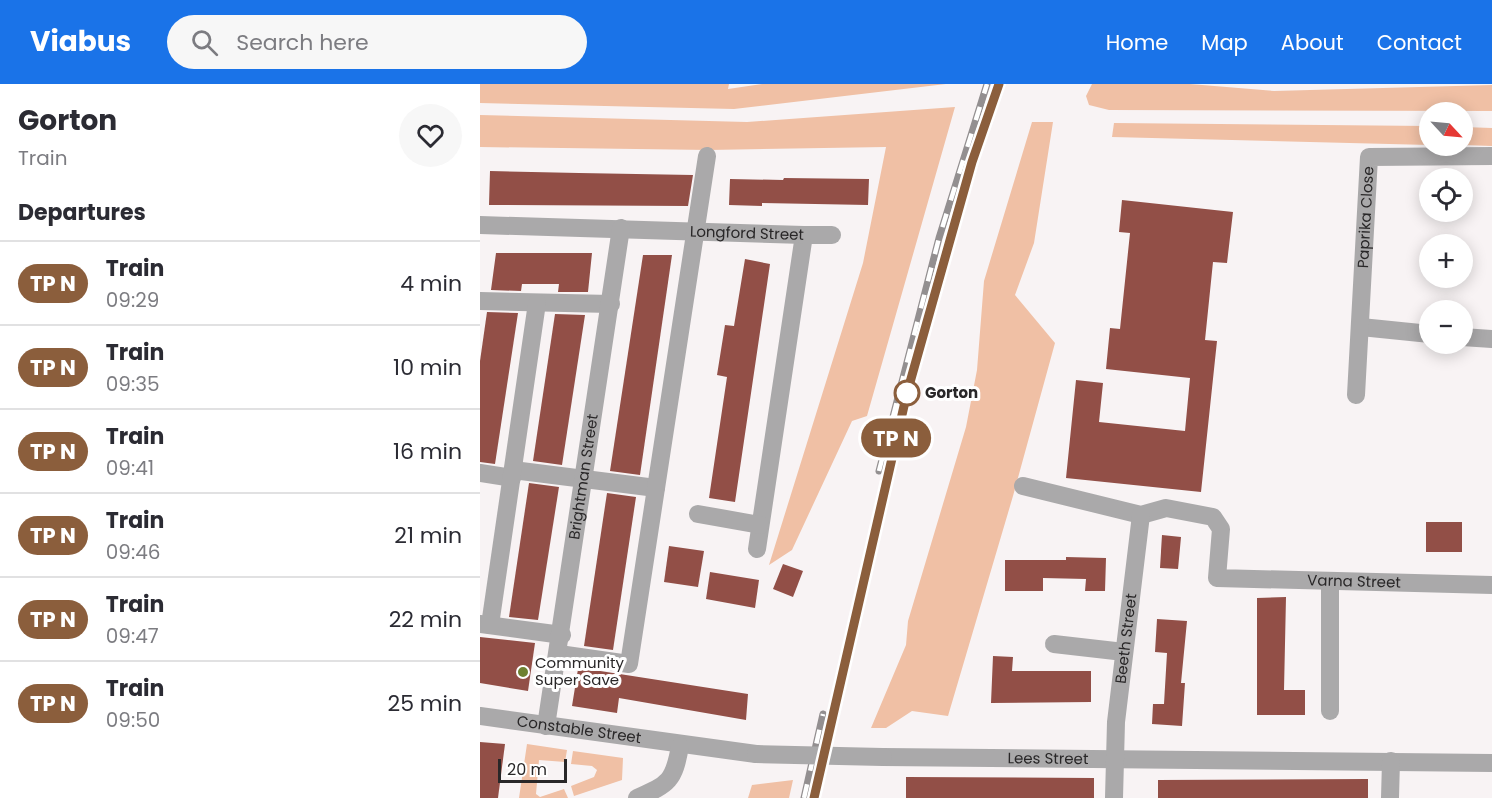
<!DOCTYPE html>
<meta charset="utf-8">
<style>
body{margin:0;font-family:Poppins,sans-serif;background:#f7f7f7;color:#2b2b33;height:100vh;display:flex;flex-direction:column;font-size:22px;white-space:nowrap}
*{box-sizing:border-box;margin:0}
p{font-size:20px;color:#7c7c81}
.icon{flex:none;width:33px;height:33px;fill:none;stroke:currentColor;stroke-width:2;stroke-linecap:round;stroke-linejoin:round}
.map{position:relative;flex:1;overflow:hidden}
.side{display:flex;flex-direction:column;background:#fff;width:480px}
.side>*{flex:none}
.badge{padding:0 12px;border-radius:20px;font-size:21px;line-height:39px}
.needle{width:39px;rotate:116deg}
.fabs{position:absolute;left:939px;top:18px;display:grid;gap:12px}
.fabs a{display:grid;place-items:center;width:54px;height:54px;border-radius:50%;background:#fff;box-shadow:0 3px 15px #0003;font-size:30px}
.scale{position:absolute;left:18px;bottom:15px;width:69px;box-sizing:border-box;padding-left:6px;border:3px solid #292728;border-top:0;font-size:16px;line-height:21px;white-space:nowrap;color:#292728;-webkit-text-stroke:4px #fff;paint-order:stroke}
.map>.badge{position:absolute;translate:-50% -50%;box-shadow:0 0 0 3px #fff}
h2{padding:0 18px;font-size:22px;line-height:54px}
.round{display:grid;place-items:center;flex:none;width:63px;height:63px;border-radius:32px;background:#f7f7f7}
.headline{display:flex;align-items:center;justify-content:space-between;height:102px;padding:0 18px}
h1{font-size:28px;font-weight:700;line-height:45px}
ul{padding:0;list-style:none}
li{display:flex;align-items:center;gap:18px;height:84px;padding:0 18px;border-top:2px solid #e1e1e2}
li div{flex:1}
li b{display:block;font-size:22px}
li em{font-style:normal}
li .badge{min-width:66px;font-weight:700;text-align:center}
header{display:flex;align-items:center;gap:36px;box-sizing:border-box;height:84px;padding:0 30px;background:#1a73e8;color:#fff}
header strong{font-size:28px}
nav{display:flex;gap:33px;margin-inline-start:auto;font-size:21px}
.search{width:420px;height:54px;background:#f7f7f7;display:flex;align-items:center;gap:15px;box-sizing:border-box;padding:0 21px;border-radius:33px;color:#7c7c81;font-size:22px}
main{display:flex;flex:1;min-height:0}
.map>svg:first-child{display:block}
.green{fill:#f0c0a5}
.building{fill:#924f47}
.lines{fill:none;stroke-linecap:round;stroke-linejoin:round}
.minor{stroke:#aaa9aa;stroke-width:18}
.rail-casing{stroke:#938f90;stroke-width:7}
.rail{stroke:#fff;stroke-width:4.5;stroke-dasharray:14;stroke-linecap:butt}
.minor-bridge{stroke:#aaa9aa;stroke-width:18}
.line-casing{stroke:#fff;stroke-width:14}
.line{stroke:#8b5e3c;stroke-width:9}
.stop-dot{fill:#fff;stroke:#8b5e3c;stroke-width:3}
.poi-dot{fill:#6e8131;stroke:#fff;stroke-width:2}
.labels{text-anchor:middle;stroke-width:6;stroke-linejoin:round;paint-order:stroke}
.street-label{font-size:15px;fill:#292728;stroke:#fff}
.stop-label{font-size:15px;font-weight:bold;fill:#292728;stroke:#fff;text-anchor:start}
.poi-label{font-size:15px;fill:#292728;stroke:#fff;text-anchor:start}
</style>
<header>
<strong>Viabus</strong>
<div class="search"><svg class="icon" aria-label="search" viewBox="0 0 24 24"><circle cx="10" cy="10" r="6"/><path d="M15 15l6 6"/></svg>Search here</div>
<nav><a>Home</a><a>Map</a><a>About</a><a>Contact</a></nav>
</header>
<main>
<section class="side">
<div class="headline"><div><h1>Gorton</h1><p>Train</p></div><a class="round"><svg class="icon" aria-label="heart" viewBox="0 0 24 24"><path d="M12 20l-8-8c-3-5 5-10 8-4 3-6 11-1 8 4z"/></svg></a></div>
<h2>Departures</h2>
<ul>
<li><span class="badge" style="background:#8b5e3c;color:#fff">TP N</span><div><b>Train</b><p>09:29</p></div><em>4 min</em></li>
<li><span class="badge" style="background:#8b5e3c;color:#fff">TP N</span><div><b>Train</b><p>09:35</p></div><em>10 min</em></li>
<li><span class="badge" style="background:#8b5e3c;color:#fff">TP N</span><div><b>Train</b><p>09:41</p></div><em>16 min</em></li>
<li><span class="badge" style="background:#8b5e3c;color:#fff">TP N</span><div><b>Train</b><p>09:46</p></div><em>21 min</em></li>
<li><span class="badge" style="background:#8b5e3c;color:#fff">TP N</span><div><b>Train</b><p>09:47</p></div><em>22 min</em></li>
<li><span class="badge" style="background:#8b5e3c;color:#fff">TP N</span><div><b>Train</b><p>09:50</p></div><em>25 min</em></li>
</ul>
</section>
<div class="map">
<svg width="1012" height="714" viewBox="0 0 1012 714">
<rect width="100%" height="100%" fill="#f8f3f4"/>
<!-- green -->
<g class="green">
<path d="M0 0H249L248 5 282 0H466L254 25 0 19Z"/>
<path d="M612 0H710L794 7 1012 1V27L629 26 609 21 606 12Z"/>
<path d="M475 23 387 332 372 337 312 466 289 481 383 179 406 63 229 66 0 63V31L267 38Z"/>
<path d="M552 38H573L554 159 535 211 575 259 533 412 468 632 432 627 406 644H391L426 561 428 537 486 343 497 286 504 197Z"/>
<path d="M634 39 949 42V61L632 53Z"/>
<path d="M983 43 1012 44V62L983 61Z"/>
<path d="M47 660 87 666 85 678 59 676 56 710 60 713 84 705 88 714H39Z"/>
<path d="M93 667 143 674 142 696 94 712 91 702 114 693 117 686 112 682 91 680Z"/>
<path d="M313 696 309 714H268L272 701Z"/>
</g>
<!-- building -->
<g class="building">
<path d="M10 87 99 89 213 91 208 122 9 121Z"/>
<path d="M304 94 389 95 388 121 282 119V122L249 121 250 95 303 96Z"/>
<path d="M642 116 753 128 747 179 733 178 725 256 737 257 721 408 586 394 596 296 623 299 619 338 705 347 710 294 626 285 630 244 640 245 650 149 639 148Z"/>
<path d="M16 169H112L108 208H78L79 200H42L41 207 11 206Z"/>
<path d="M163 171H192L160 391 130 387Z"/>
<path d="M265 175 290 180 255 418 229 414 247 293 237 291 245 241 254 242Z"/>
<path d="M7 228 38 229 15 380 0 378V277Z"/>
<path d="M75 230 105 231 82 381 53 377Z"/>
<path d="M49 399 79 403 58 536 29 533Z"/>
<path d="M127 409 156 413 133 566 104 562Z"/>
<rect x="946" y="438" width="36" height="30"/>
<path d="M682 451 701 453 698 485 680 484Z"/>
<path d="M189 462 224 467 218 503 184 498Z"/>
<path d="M586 473 626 474 625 507H605L606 495 563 494V507H525V476H586Z"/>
<path d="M303 480 323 487 313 513 293 505Z"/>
<path d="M230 488 279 496 275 524 226 515Z"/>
<path d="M806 513 804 606H825V631H777V514Z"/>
<path d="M677 535 707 537 701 599H705L702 642 672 640 673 620H684L687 569 675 568Z"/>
<path d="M0 553 55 559 48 607 0 599Z"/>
<path d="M513 572 533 573 532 587H611V618L511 619Z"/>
<path d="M101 584 268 610 266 636 139 614 137 629 92 622 98 585Z"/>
<path d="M0 658 25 660 18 714H0Z"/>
<path d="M426 693 614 694V714H426Z"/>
<path d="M888 695V714H678V696Z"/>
</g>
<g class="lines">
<!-- minor -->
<g class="minor">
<path id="s1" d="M0 141 324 151 277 465"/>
<path d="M324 151H352"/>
<path d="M0 217 131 220"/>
<path d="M881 243 950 250"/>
<path d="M982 253 1012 255"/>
<path id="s2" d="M876 311 889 73 1012 72"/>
<path d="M33 386 176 404"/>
<path d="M0 389 32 394"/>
<path id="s3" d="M543 402 661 431 686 424 733 433 741 445 737 494 1012 501"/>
<path d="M218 430 280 441"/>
<path d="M850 497V627"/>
<path d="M0 540 82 551"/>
<path d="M10 541 57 219"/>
<path d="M574 560 644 568"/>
<path d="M79 570 149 580 227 72"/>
<path id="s4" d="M0 632 276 670"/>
<path id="s5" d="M66 642 141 144"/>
<path id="s6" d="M403 673 1012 679"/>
<path d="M157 714C189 700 194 697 200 662"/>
<path id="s7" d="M634 714 636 638 661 431"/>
<path d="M910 714 911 677"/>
</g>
<defs>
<g id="rail">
<path d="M399 387 459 154 507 0"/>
<path d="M324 714 343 630"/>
<path d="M334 714 427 309 492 78 519 0"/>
</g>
</defs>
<!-- rail casing -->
<use href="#rail" class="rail-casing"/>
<!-- rail -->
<use href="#rail" class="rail"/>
<!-- minor-bridge -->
<path class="minor-bridge" d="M276 670 403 673"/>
</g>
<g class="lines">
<defs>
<path id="line" d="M334 714 427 309 492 78 519 0"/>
</defs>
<!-- line casing -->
<use href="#line" class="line-casing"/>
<!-- line -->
<use href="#line" class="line"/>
</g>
<!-- markers -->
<circle class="stop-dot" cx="427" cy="309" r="12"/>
<circle class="poi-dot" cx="43" cy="588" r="6"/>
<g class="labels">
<!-- street labels -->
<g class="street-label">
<text dy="5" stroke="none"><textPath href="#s2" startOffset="178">Paprika Close</textPath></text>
<text dy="5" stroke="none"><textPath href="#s1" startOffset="267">Longford Street</textPath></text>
<text dy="5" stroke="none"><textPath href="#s5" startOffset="252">Brightman Street</textPath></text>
<text dy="5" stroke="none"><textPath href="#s3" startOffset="396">Varna Street</textPath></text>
<text dy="5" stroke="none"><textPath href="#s7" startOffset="160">Beeth Street</textPath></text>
<text dy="5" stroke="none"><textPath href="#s4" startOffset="100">Constable Street</textPath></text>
<text dy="5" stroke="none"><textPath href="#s6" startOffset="165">Lees Street</textPath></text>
</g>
<!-- stop labels -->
<g class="stop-label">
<text x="445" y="314">Gorton</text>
</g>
<!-- poi labels -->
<g class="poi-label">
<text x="55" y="584">Community<tspan x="55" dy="17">Super Save</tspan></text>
</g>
</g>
</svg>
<div class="fabs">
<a><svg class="needle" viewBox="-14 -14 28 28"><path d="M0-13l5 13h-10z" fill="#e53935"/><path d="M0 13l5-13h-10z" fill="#7c7c81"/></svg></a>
<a><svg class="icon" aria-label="locate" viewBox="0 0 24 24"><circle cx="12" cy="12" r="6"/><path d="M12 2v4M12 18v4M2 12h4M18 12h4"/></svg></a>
<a>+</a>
<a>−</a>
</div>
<div class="scale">20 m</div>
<b class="badge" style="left:416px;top:354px;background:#8b5e3c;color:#fff">TP N</b>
</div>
</main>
